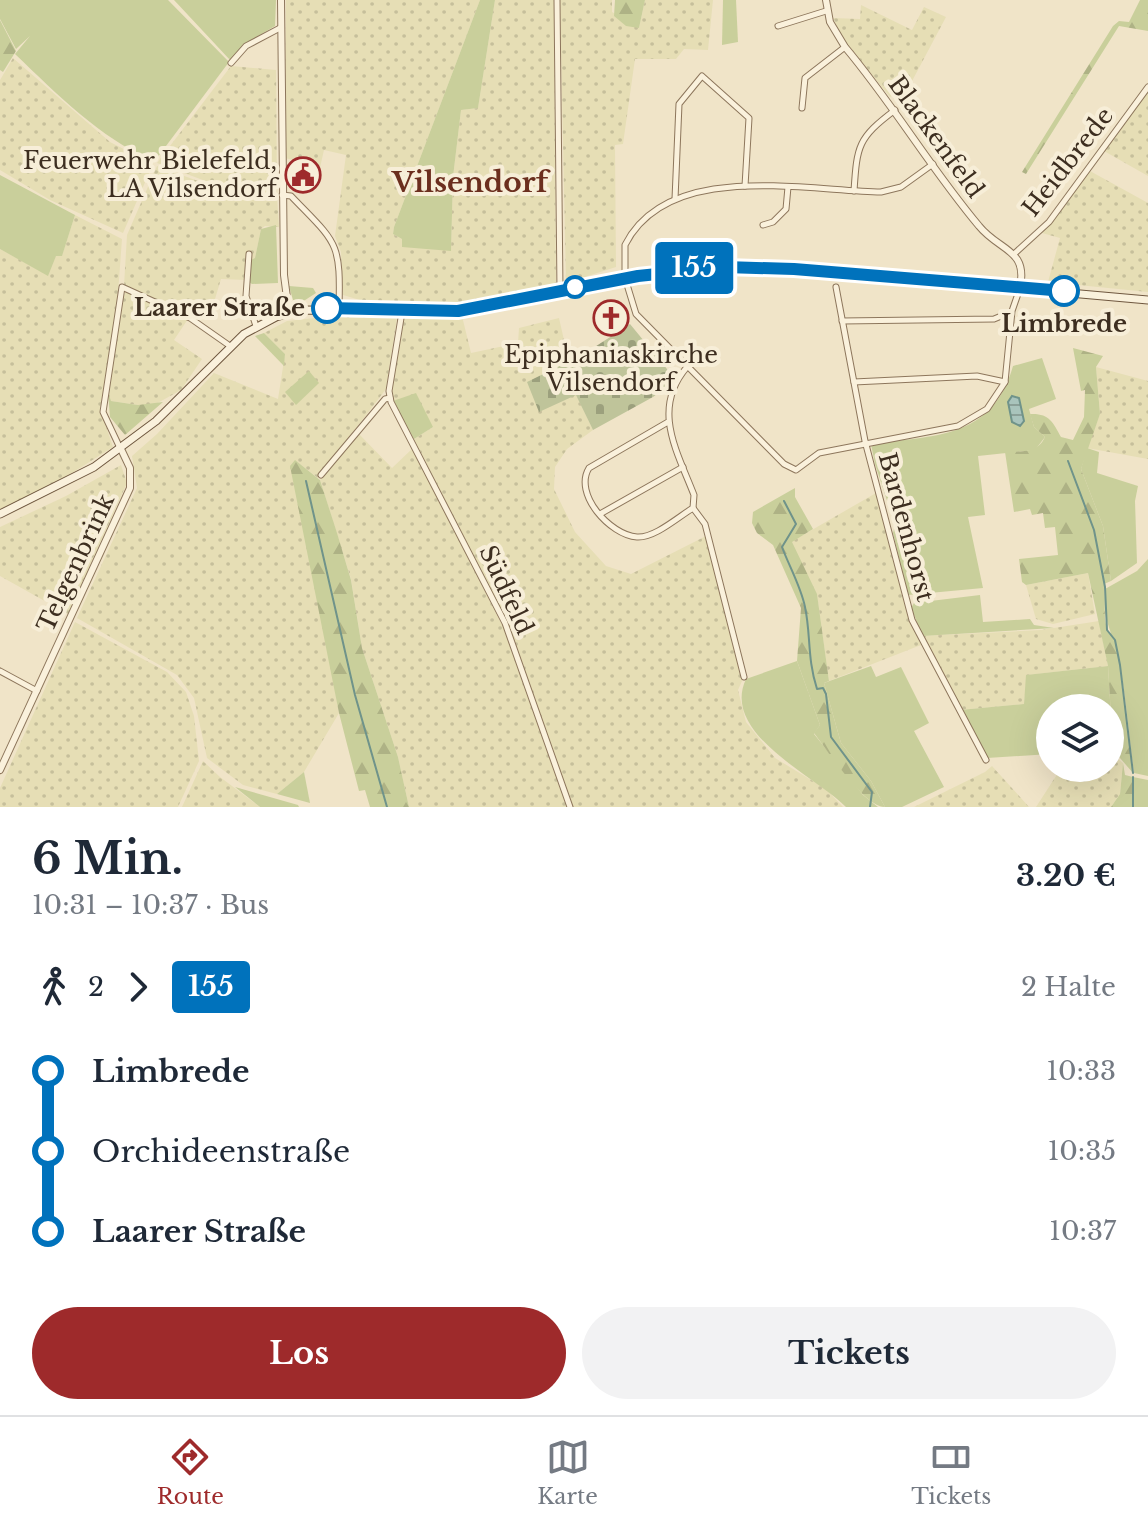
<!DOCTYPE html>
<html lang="de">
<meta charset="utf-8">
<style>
body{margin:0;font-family:"Libre Baskerville",serif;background:#f2f2f3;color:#1f2937;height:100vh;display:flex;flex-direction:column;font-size:30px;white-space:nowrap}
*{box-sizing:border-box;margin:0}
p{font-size:26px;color:#747a83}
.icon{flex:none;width:44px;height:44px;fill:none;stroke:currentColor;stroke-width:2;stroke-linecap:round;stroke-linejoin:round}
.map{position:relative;height:807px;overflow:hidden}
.panel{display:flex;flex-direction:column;background:#fff;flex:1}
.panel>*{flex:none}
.badge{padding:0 16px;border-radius:6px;font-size:28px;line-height:52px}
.fabs{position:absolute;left:1036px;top:694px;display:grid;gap:16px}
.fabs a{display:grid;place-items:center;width:88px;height:88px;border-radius:50%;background:#fff;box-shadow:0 8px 32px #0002;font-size:40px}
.map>.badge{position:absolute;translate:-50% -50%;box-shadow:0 0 0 4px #fff}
.legs{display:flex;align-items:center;gap:12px;height:88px;padding:0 32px;font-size:26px}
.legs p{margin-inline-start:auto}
.headline{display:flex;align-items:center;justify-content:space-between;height:136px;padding:0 32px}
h1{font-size:44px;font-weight:800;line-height:60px}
.cta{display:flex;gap:16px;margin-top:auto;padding:16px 32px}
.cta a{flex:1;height:92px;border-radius:48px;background:#9e2a2b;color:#fff;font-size:32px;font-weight:800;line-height:92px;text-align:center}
.cta a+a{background:#f2f2f3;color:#1f2937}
ul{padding:0 32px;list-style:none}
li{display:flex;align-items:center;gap:28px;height:80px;font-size:30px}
li i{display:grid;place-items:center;width:12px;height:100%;margin:0 10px;background:currentColor}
li i::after{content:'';width:20px;height:20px;margin:-10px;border:6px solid;border-radius:50%;background:#fff}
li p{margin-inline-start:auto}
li:first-child i{background:linear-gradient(#0000 50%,currentColor 0)}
li:last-child i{background:linear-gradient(currentColor 50%,#0000 0)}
.dock{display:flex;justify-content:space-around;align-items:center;height:112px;border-top:2px solid #e0e1e3;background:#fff;font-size:22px;color:#747a83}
.dock a{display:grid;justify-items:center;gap:4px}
.dock .on{color:#9e2a2b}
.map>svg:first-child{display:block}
.farmland{fill:url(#farmland-dots)}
.green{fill:#c9cf9b}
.forest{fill:url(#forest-firs)}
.cemetery{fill:url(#cemetery-stones)}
.water{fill:url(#water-rules);stroke:#6f938a;stroke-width:2}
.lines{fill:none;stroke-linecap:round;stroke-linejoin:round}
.stream{stroke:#6f938a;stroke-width:2}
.minor-casing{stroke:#8d765c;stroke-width:7}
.tertiary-casing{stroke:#8d765c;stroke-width:8}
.secondary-casing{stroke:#6f573f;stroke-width:9}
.minor{stroke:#faf1dc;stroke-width:5}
.tertiary{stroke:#faf1dc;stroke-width:6}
.secondary{stroke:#faf1dc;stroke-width:7}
.line-1-casing{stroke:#fff;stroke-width:18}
.line-1{stroke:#0072bc;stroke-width:12}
.stop-1-dot{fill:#fff;stroke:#0072bc;stroke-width:4}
.labels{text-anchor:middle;stroke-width:8;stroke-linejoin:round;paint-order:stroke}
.street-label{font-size:24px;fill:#3d2e20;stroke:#f7eed8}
.poi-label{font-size:24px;fill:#3d2e20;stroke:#f7eed8;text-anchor:end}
.stop-label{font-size:24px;font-weight:bold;fill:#3d2e20;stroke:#f7eed8;text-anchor:end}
.quarter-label{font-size:28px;font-weight:bold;fill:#6b2e1e;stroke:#f7eed8}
</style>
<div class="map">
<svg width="1148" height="807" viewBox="0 0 1148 807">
<defs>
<pattern id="farmland-dots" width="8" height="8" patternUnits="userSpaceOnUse" patternTransform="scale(2)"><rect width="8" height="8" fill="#e6deb5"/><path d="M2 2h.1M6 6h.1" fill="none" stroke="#c6bf9b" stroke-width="1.8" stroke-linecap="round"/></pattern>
<pattern id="forest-firs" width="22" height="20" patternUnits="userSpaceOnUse" patternTransform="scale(2)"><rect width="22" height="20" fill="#c9cf9b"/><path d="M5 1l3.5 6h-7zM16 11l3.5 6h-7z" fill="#aeb285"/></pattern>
<pattern id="cemetery-stones" width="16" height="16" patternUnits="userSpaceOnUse" patternTransform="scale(2)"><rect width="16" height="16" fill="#bfc49a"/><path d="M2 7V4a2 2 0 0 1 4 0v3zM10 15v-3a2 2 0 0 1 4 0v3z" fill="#9ca07d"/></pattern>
<pattern id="water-rules" width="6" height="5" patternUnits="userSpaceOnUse" patternTransform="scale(2)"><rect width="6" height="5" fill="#a9c4bc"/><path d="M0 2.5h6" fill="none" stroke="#8ba098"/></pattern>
</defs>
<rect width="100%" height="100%" fill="#f0e4c8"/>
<!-- farmland -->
<g class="farmland">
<path d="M286 0H480L394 227 393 234 402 239 451 250 453 177 461 110 478 108 495 0H554L556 286 460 305 424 308 380 306 343 295 341 252 335 236 346 155 324 150 319 172 309 164 285 158Z"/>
<path d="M560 0H612V12L639 28 645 0H713L708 50 684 49 676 59H635L623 144 615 145 616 267 566 283Z"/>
<path d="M861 5 912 30 924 7 946 17 911 83 890 97 843 39 833 18 860 19Z"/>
<path d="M13 58 110 142 153 164 123 233 50 200 0 170V80Z"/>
<path d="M231 66 276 70 277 193 219 186 157 163Z"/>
<path d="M1148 91V176L1104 151Z"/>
<path d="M157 166 217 188 277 196 279 227 265 226 261 229 255 258 245 280 221 279 212 309 195 318 124 286 127 235Z"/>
<path d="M1090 171 1148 203V292L1048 282 1060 238 1042 233Z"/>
<path d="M75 215 122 239 116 321 100 408 113 447 53 485 0 509V249L48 275 56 255H62Z"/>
<path d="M126 291 188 319 174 340 202 359 181 390 154 405H138L111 401 108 397 122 299Z"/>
<path d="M351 314 397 318 386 389 318 478 296 461 339 713 304 772 277 794 243 785 207 758 194 698 177 675 77 618 137 488 132 456 157 434 214 373 278 399 285 354 264 333 287 321Z"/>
<path d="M462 316 471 353 518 343 519 328 559 318 569 362 527 383 576 394 593 430 567 449 555 467 554 489 575 532 606 566 631 574 706 536 742 681 738 690 746 722 775 758 826 789 843 807H573L507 621 414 439 433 427 393 401 392 387 404 318Z"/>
<path d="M1096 367 1148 381V459L1087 448 1100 414Z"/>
<path d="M359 434 392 468 413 448 504 629 567 807H409L398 757 362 648 351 579 320 480Z"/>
<path d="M121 465 127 483 68 614 0 576V527L66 496Z"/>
<path d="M876 493 903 598 921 645 829 681 817 595 791 542Z"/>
<path d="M1088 573 1095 614 1053 624 1036 619 1026 585Z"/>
<path d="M1099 621 1108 666 1027 675 1024 704 960 710 923 636 1041 630Z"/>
<path d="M75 622 167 672 186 692 194 716 199 761 178 807H0V788Z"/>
<path d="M1110 753 1123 763 1120 794 1111 807H1036L1058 773 1057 768H1110Z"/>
<path d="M203 761 220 777 260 807H182Z"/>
<path d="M992 766 1029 807H914L985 772Z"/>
</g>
<!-- green -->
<g class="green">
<path d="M0 0H168L229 62 154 162C98 136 59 96 15 54L30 36 16 49 0 19Z"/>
<path d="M174 0H276L275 26 245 44 230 60Z"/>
<path d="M480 0H495L478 108 461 110 453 177 451 251 402 247V239L393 234 394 227Z"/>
<path d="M723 0H736L738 42 722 45Z"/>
<path d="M0 175 75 215 62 256H56L48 276 0 249Z"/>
<path d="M276 225 278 283 252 284 249 282V261L255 258 261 229Z"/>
<path d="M289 286 313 288 316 293 299 304 293 300Z"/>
<path d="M1042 358 1056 399 1029 409 1034 427 1045 437 1035 450 978 456 985 515 968 517 983 588 908 595 893 533 895 525 888 463 875 464 871 444C934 435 992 440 1013 366Z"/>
<path d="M309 371 319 383 296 405 285 392Z"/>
<path d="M416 393 433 427 414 439 393 401Z"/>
<path d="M1087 448 1099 452 1097 473 1138 486 1135 501 1137 563 1111 581 1103 526 1081 469Z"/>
<path d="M1148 559V776L1134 773C1129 736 1126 697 1119 661 1114 634 1101 619 1105 589L1137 571Z"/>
<path d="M980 595 983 622 1030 619 1034 625 1054 628 923 636 911 608 914 603Z"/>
<path d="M797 661 820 725 814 734 863 795 878 807H846C817 777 720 734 746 679Z"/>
<path d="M871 666 876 677 901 667 929 723 914 731 944 787 902 807H885L871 781 841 743 824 683Z"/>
<path d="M1108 666 1113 750 1110 708H1050V754L987 758 960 710 1024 704 1026 675Z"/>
<path d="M304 772 310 803 277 794Z"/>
<path d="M1133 777 1148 780V807H1133Z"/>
<path d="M235 787 298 805 299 807H260Z"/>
</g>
<!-- forest -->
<g class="forest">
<path d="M615 0H645L639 28 626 26 614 16Z"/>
<path d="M1140 0H1148V31L1119 26 1026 174 1022 172 1113 26 1119 21 1129 22Z"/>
<path d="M0 20 16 51 3 72 0 70Z"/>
<path d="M264 333 285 354 284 366 255 336Z"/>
<path d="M1073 348 1103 356 1096 367 1100 414 1081 469 1103 526 1111 581 1104 584 1105 619 1107 630 1115 640 1120 665 1133 773 1113 750 1108 666 1088 573 1026 585 1022 582 1019 559 1058 555 1055 527 1045 528 1043 513 1032 515 1030 509 1014 512 1005 452C1022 451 1037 454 1045 437L1034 427 1030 414C1049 413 1053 422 1061 437L1073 440 1084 417 1085 390 1081 391Z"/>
<path d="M108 392 111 401 138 405 163 402 125 435 110 417Z"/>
<path d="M295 460 320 480 337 533 351 580 362 648 398 757 409 807H370L365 790 359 791 339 713 290 466Z"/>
<path d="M888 463 895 525 875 464Z"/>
<path d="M795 488V497L813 529 792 542 817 594 829 681 824 683 841 743 871 781 885 807C864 807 828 751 814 733L820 725 797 661 801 608 773 545 757 533 752 523 753 512Z"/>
<path d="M1123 763 1125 775 1133 777V807H1111L1120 794Z"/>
</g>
<!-- cemetery -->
<path class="cemetery" d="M630 324 676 380 653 397 593 430 576 395 539 412 527 382 584 354Z"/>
<!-- water -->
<path class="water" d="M1012 396 1019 398 1024 421 1020 426 1012 422 1008 402Z"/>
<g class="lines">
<!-- stream -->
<g class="stream">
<path d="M1068 461 1094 530 1105 587 1107 630 1115 640 1120 665 1133 773"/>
<path d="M306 481 355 695 387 807"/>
<path d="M784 501 796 524 782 547C789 566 801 587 805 607 811 635 807 658 817 689L823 688 826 694 831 737 872 792 870 807"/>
<path d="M1133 807V777"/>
</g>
<defs>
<g id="minor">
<path d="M557 0 560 291"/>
<path d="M778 26 826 11"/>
<path d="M231 63 246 46 280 28"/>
<path d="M802 108 805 78 845 47"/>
<path d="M933 164 901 187 881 192C806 191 668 160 625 245V278L636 314 784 464 796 470 819 453 958 426 987 409 1005 382 1012 311 1020 288"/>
<path d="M854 191C857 145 858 138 895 110"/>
<path d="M282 195 291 196C336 243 341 240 339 307"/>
<path d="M675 199 679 104 702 76 749 118 745 186"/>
<path d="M763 225 773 222 786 209 788 187"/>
<path d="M249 254 246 296 256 326"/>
<path d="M1014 254 1049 222 1148 87"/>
<path d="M836 287 865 441 912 620 986 760"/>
<path d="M402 312 389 391 391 402 505 623 570 807"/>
<path d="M842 321 994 319 1011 312"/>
<path d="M854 382 977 376 1005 382"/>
<path d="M668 422 589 468C573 494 610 535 637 537 655 538 678 517 693 508L694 495C677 451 651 409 687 367"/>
<path d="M120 448 103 412 122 287 190 318 230 346"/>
<path d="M321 475 385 399 390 398"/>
<path d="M693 508 705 524 744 677"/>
<path d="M600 514 683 467"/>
<path d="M0 671 37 691"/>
</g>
<g id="tertiary">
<path d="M281 0 284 275 289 313"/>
<path d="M826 0 830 22 845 47C893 104 931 169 979 226 999 251 1028 249 1020 287"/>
<path d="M0 770 130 488V468L121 449"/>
</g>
<path id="secondary" d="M0 514 94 467 156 421 244 334 276 317 301 310 458 311 638 276 725 267 836 272 1148 300"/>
</defs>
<!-- minor casing -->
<use href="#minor" class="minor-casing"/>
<!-- tertiary casing -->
<use href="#tertiary" class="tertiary-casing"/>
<!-- secondary casing -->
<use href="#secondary" class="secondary-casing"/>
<!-- minor -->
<use href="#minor" class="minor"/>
<!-- tertiary -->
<use href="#tertiary" class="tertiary"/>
<!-- secondary -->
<use href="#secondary" class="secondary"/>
</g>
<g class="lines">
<defs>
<path id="line-1" d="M327 308 458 311 638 276 725 267 794 269 1064 291"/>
</defs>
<!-- line-1 casing -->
<use href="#line-1" class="line-1-casing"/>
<!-- line-1 -->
<use href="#line-1" class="line-1"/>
</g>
<!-- icons -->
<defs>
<symbol id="civic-ring" viewBox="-11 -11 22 22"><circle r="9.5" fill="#f7eed8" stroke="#9e2a2b" stroke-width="1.5"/><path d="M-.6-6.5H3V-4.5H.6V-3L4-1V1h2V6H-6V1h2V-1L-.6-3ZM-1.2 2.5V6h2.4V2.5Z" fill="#9e2a2b"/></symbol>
<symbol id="church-ring" viewBox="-11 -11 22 22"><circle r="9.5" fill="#f7eed8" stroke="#9e2a2b" stroke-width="1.5"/><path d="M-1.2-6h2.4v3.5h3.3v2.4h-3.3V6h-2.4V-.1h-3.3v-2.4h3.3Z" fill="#9e2a2b"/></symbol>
</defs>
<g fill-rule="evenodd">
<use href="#civic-ring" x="283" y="155" width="40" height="40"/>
<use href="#church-ring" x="591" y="298" width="40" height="40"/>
</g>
<!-- markers -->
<g class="stop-1-dot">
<circle cx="575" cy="287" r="10"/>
<circle cx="1064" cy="291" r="14"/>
<circle cx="327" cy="308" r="14"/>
</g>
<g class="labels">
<!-- street labels -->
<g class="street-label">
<text transform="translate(936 137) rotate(54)" y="8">Blackenfeld</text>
<text transform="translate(1068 162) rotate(-52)" y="8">Heidbrede</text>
<text transform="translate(906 527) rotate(75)" y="8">Bardenhorst</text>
<text transform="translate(76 563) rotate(-65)" y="8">Telgenbrink</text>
<text transform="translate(506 590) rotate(65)" y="8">Südfeld</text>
</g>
<!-- poi labels -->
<g class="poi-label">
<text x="277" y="169">Feuerwehr Bielefeld,<tspan x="277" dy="28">LA Vilsendorf</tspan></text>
<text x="611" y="363" text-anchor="middle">Epiphaniaskirche<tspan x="611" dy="28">Vilsendorf</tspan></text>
</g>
<!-- stop labels -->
<g class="stop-label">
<text x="305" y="316">Laarer Straße</text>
<text x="1064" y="332" text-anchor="middle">Limbrede</text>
</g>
<!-- quarter labels -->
<g class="quarter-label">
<text x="470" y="192">Vilsendorf</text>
</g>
</g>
</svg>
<div class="fabs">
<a><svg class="icon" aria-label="layers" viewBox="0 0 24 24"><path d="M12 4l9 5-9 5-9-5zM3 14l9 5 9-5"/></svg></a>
</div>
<b class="badge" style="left:694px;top:268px;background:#0072bc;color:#fff">155</b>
</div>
<section class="panel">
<div class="headline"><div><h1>6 Min.</h1><p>10:31 – 10:37 · Bus</p></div><b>3.20 €</b></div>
<div class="legs"><svg class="icon" aria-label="walk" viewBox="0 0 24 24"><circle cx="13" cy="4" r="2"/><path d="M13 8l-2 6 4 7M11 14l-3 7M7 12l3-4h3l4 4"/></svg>2<svg class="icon" aria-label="forward" viewBox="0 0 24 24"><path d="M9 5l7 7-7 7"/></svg><b class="badge" style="background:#0072bc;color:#fff">155</b><p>2 Halte</p></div>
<ul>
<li><i style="color:#0072bc"></i><b>Limbrede</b><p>10:33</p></li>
<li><i style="color:#0072bc"></i><span>Orchideenstraße</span><p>10:35</p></li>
<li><i style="color:#0072bc"></i><b>Laarer Straße</b><p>10:37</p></li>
</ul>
<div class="cta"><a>Los</a><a>Tickets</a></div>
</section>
<nav class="dock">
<a class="on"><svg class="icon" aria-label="directions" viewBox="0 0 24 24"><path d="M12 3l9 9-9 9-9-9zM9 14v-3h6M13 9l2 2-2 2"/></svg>Route</a>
<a><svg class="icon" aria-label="map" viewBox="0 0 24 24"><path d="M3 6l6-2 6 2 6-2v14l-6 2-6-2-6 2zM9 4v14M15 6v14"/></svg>Karte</a>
<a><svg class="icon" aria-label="tickets" viewBox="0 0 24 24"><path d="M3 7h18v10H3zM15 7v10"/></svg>Tickets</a>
</nav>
